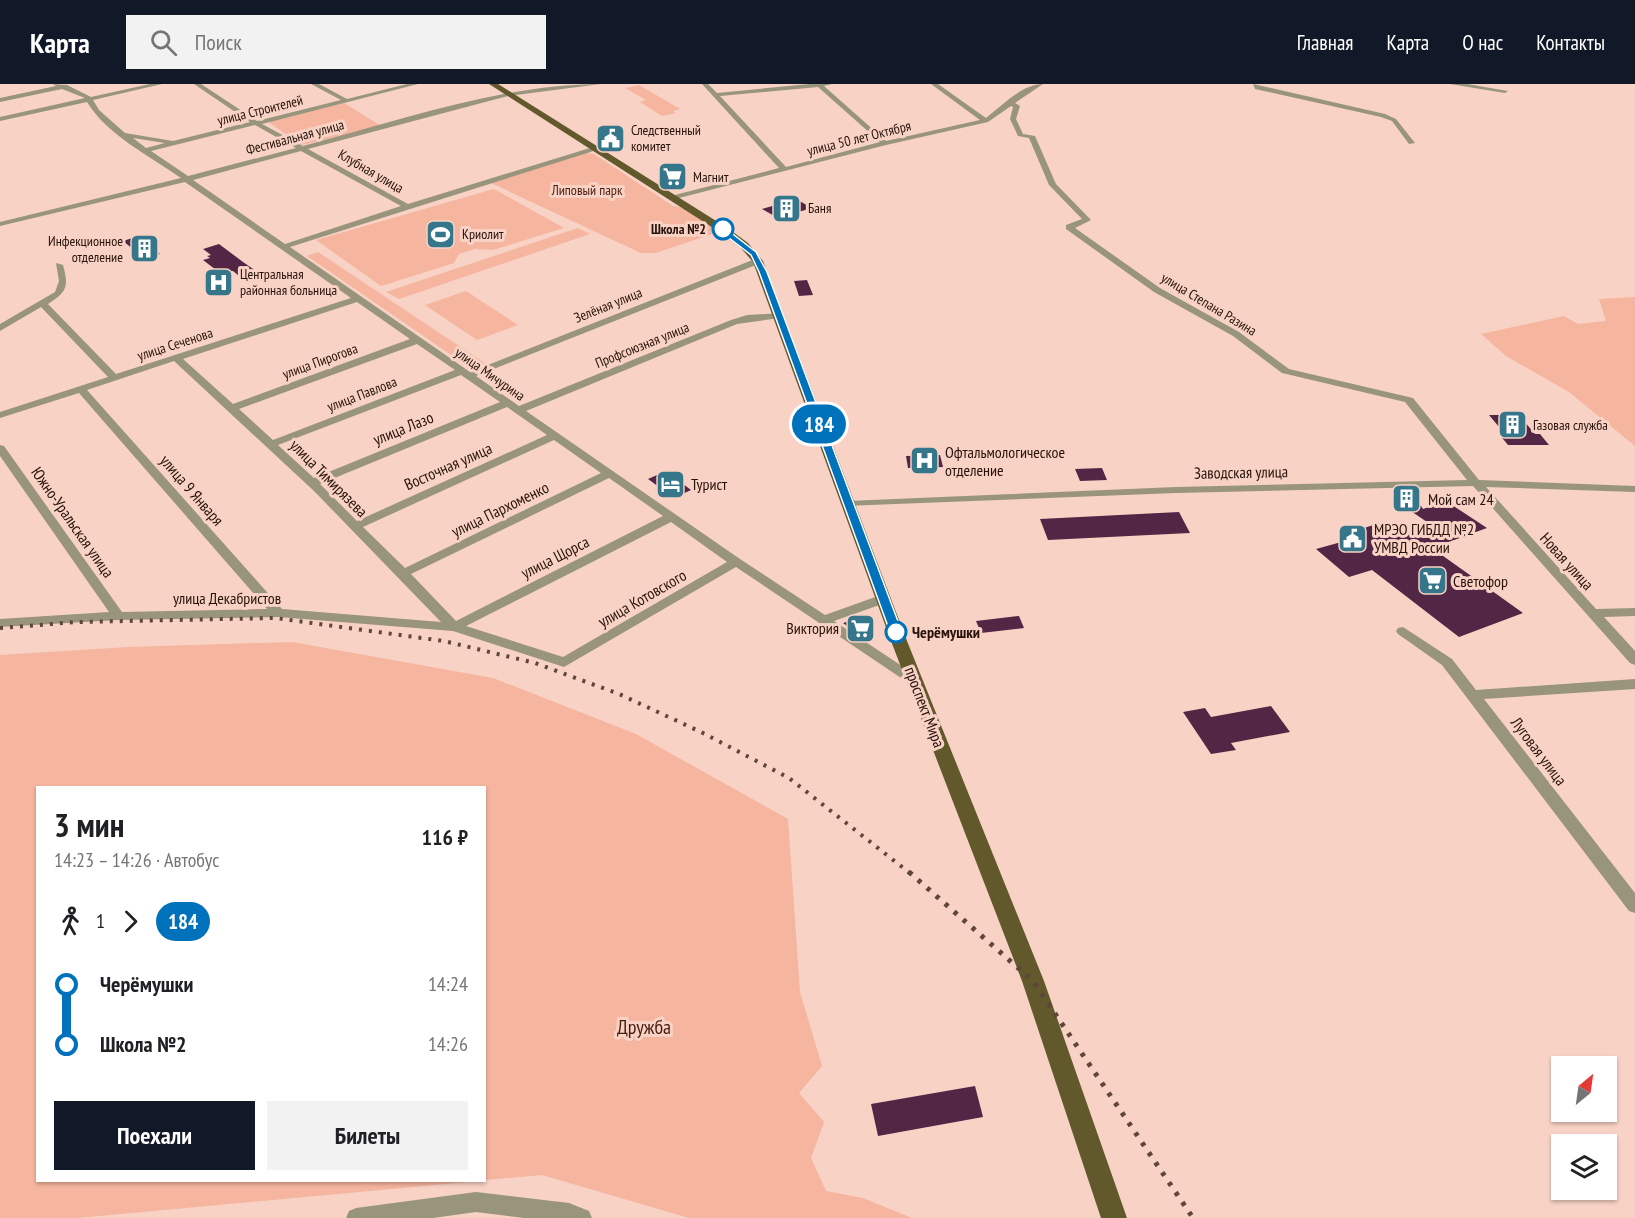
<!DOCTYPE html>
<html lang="ru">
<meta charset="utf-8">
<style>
body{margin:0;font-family:"PT Sans Narrow",sans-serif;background:#f2f2f2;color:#202124;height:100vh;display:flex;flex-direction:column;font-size:22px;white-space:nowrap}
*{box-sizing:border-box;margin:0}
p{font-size:20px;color:#757577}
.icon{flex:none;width:33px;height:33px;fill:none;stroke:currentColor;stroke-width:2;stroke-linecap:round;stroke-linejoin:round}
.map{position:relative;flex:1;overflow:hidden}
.side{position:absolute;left:36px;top:702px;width:450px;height:396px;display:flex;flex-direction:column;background:#fff;border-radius:0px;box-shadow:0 2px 4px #0004}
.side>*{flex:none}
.badge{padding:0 12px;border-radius:20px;font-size:21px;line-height:39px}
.needle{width:39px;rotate:29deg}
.fabs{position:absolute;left:1551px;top:972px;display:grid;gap:12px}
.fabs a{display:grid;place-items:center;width:66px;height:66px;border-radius:0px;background:#fff;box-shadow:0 2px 4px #0004;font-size:30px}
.map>.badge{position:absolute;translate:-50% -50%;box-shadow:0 0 0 3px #fff}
.legs{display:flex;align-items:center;gap:9px;height:66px;padding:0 18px;font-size:20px}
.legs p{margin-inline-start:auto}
.head{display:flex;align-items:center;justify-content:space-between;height:102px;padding:0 18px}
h1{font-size:33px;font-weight:700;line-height:45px}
.action{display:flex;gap:12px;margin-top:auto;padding:12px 18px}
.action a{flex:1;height:69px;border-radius:0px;background:#111827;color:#fff;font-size:24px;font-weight:700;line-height:69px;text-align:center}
.action a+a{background:#f2f2f2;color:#202124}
ul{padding:0 18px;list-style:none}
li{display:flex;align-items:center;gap:21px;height:60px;font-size:22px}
li i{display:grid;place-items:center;width:9px;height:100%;margin:0 8px;background:currentColor}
li i::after{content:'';width:15px;height:15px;margin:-8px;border:4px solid;border-radius:50%;background:#fff}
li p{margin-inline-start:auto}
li:first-child i{background:linear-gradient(#0000 50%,currentColor 0)}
li:last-child i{background:linear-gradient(currentColor 50%,#0000 0)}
header{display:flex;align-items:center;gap:36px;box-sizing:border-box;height:84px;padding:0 30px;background:#111827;color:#fff}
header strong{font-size:28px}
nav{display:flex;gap:33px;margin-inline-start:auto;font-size:21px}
.search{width:420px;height:54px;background:#f2f2f2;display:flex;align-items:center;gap:15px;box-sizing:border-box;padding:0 21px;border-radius:0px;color:#757577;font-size:22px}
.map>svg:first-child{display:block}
.green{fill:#f5b59e}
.building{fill:#522745}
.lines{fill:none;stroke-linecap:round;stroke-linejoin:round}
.minor{fill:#98957c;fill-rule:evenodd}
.major{fill:#61592c;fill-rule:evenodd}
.rail-far1{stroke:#5f463c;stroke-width:4;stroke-dasharray:3 7;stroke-linecap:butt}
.rail{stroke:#5f463c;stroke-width:5;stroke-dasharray:4 8;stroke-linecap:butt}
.line-1{fill:#0072bc;stroke:#fff;stroke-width:1.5}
.stop-1-dot{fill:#fff;stroke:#0072bc;stroke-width:3}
.labels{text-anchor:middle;stroke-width:6;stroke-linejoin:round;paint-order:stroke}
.far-street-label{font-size:14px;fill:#27120a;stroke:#f8d2c5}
.far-poi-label{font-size:14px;fill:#27120a;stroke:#f8d2c5;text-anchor:start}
.far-park-label{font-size:14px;fill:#471d0d;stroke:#f8d2c5}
.far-stop-label{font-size:14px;font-weight:bold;fill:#27120a;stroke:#f8d2c5;text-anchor:end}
.street-label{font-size:16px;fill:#27120a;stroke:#f8d2c5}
.poi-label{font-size:16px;fill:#27120a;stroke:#f8d2c5;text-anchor:start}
.stop-label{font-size:16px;font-weight:bold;fill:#27120a;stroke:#f8d2c5;text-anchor:start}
.near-park-label{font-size:20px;fill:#471d0d;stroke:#f8d2c5}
</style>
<header>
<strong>Карта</strong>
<div class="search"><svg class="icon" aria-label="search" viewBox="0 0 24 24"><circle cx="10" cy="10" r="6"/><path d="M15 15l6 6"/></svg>Поиск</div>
<nav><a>Главная</a><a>Карта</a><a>О нас</a><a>Контакты</a></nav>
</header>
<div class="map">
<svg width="1635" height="1134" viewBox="0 0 1635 1134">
<rect width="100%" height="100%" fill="#f8d2c5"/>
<!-- green -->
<g class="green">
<path d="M639 1 680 25 673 27 676 29 662 32 640 18 646 16 625 4Z"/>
<path d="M344 19 381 42 302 61 268 38Z"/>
<path d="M585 69 594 70 673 122 686 124 721 147 656 169H641L491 99Z"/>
<path d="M494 105 564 144 493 166 475 165 459 170 454 179 381 202 316 156Z"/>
<path d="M578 144 590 150 399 215 386 208Z"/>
<path d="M318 168 486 280 473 286 307 172Z"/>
<path d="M466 207 518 241 477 256 425 221Z"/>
<path d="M1635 213V362L1569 308 1506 272 1481 250 1564 232 1578 240 1606 237 1599 215Z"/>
<path d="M292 558 493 594 636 650 788 735 800 908 822 982 799 1009 824 1038 811 1074 826 1107 863 1114 912 1134H689L542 1091 485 1096 484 704H38V1096L478 1097 78 1134H0V571L128 563Z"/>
</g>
<!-- building -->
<g class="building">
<path d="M796 115 812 124 778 134 762 125Z"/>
<path d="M139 152 150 161 160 170 144 174 123 157Z"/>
<path d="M219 160 243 178 256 187 239 192 233 187 220 189 203 176 210 174 207 172 211 171 203 165Z"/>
<path d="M807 196 813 211 799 212 794 197Z"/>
<path d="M1489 331H1519L1535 350H1540L1549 361H1508L1499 350H1505Z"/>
<path d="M940 371 943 383 908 384 906 372Z"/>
<path d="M1102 384 1107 396 1080 397 1075 385Z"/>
<path d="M666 387 691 406 674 414 648 395Z"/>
<path d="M1414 411 1423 425 1446 417 1487 444 1432 464 1523 529 1459 553 1372 486 1349 493 1316 465 1345 457 1339 452 1386 437 1400 447 1427 438 1402 421 1396 412Z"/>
<path d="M1179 428 1190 449 1048 456 1040 435Z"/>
<path d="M866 532 872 548 861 552 843 539Z"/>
<path d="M1019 532 1024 544 981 549 976 537Z"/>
<path d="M1271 622 1290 648 1231 659 1236 666 1211 670 1183 628 1205 624 1211 633Z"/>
<path d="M975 1002 983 1033 878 1052 871 1020Z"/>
</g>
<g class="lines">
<!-- minor -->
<g class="minor">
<path d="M53 0 67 1 91 13 150 0H162L93 16 99 26 125 49 173 57 250 38 194 0H201L257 37 341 16 311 0H319L347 15 407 0H418L262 40 303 62C399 37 502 0 601 0L508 12 308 65 408 120 593 63 600 65 290 163 470 288 755 175H761V179L476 292 519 322 731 236 747 231 782 229V233L779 234 737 240 526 327 740 475 825 531 878 512H888L889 515 888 518 834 537 920 594 922 597 920 600H910L736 483 564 583 453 547 278 533 118 536 0 543V535L109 528 0 372V361L4 362 122 528 267 525 79 309 0 334V328L108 293 41 223 0 247V240L55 208 59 197 56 179 63 181C69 203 67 208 48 220L116 290 351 214 185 98 0 142V138L181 94C150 72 107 51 87 18L0 37V33L85 14 62 5 0 18V14L56 2ZM255 41 296 64 188 92 151 67ZM133 54 165 59 146 64ZM301 67 401 122 285 160 193 96ZM357 218 410 255 233 320 183 275ZM417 260 455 286 273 356 239 325ZM174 277 314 407 441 538 282 525 87 306ZM461 291 500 318 314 394 278 361ZM507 323 547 351 357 437 320 400ZM554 356 601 389 405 484 363 443ZM609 394 663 432 456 537 411 490ZM671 438 727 478 563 573 466 542Z"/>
<path d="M702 0H708L717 9 809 0H832L824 2 886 57 980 36 931 0H938L986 34C1002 22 1022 0 1043 0L1015 19 1020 22 1016 35 1023 50 1035 52 1056 100 1091 136 1075 144 1160 204 1239 248 1289 285 1413 314 1479 396 1635 402V408L1486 403 1596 525 1635 524V532L1604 533 1635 567V581L1630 579 1473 402 1176 409 844 422 842 420 844 418 848 417 1176 403 1467 396 1405 318 1282 289 1233 252 1154 208 1066 145V141L1082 135 1049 101 1029 54 1018 52 1010 35 1013 23 1011 22 988 38 886 61 671 116V112L779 84ZM818 3 880 58 786 83 720 12Z"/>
<path d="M1253 0 1385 30 1396 35 1415 59 1409 60 1392 37 1381 33 1255 5Z"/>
<path d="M1450 0H1467L1508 7 1505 9Z"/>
<path d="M1403 543 1452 575 1476 606 1635 595V605L1484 615 1635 809V829L1629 827 1442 581 1398 550 1396 547 1398 544Z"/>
<path d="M476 1108 569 1119 589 1127 592 1134H524L476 1128 433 1134H346L349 1127 356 1124Z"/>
</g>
<!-- major -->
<path class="major" d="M489 0H498L729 145 748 159 763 177 907 557 1044 897 1127 1134H1101L1022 897 891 557 753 178 740 163 721 149Z"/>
<!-- rail-far1 -->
<path class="rail-far1" d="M0 544 77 538 275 534 444 557 535 579 619 610 701 648 789 694 911 790"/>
<!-- rail -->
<path class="rail" d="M909 788 1033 897 1193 1134"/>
</g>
<!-- line-1 -->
<path class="line-1" d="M720 144H725L756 168 767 188 902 548 900 551 896 552 890 548 759 188 751 171 720 147Z"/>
<!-- icons -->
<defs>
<symbol id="civic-square" viewBox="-11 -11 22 22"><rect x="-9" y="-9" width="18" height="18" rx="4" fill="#36768a" stroke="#f8d2c5"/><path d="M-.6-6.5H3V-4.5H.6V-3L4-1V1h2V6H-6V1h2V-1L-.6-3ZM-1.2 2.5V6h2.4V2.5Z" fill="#fff"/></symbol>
<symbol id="supermarket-square" viewBox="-11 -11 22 22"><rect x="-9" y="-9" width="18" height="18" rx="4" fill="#36768a" stroke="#f8d2c5"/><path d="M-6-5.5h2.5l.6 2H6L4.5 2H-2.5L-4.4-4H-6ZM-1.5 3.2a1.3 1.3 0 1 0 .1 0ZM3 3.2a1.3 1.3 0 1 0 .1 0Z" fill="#fff"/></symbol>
<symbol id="building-square" viewBox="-11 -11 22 22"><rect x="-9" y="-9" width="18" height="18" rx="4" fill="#36768a" stroke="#f8d2c5"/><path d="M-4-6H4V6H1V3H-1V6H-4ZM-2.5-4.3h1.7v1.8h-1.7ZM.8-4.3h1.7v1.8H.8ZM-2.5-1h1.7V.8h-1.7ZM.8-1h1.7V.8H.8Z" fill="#fff"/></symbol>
<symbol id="stadium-square" viewBox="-11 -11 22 22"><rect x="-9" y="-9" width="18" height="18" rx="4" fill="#36768a" stroke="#f8d2c5"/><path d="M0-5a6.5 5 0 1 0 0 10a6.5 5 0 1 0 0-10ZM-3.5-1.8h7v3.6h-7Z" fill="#fff"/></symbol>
<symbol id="hospital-square" viewBox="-11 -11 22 22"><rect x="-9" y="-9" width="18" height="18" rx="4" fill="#36768a" stroke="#f8d2c5"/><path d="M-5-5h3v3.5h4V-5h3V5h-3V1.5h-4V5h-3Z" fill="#fff"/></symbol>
<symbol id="hotel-square" viewBox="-11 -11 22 22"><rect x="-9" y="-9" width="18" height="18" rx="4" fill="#36768a" stroke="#f8d2c5"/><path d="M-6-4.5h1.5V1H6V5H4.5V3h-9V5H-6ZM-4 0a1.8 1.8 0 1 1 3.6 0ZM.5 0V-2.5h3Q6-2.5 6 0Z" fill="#fff"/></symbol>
</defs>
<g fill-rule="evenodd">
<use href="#civic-square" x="594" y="38" width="33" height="33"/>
<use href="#supermarket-square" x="656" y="76" width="33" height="33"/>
<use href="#building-square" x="770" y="108" width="33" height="33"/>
<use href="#stadium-square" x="424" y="134" width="33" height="33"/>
<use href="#building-square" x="128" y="148" width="33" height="33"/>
<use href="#hospital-square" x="202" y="182" width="33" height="33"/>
<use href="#building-square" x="1496" y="324" width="33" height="33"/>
<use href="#hospital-square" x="908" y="360" width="33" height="33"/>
<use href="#hotel-square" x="654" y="384" width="33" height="33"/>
<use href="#building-square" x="1390" y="398" width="33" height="33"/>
<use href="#civic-square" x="1336" y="438" width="33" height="33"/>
<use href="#supermarket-square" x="1416" y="480" width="33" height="33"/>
<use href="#supermarket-square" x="844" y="528" width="33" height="33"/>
</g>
<!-- markers -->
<g class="stop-1-dot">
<circle cx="723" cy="145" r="10"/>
<circle cx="896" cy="548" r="10"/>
</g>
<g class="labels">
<!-- far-street labels -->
<g class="far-street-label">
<text transform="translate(260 26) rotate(-14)" y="5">улица Строителей</text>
<text transform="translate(295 53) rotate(-15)" y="5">Фестивальная улица</text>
<text transform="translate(859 54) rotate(-14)" y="5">улица 50 лет Октября</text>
<text transform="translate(371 87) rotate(30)" y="5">Клубная улица</text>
<text transform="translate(1209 220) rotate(31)" y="5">улица Степана Разина</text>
<text transform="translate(608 221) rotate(-22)" y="5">Зелёная улица</text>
<text transform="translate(175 260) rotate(-18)" y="5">улица Сеченова</text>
<text transform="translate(642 261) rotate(-22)" y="5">Профсоюзная улица</text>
<text transform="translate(320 277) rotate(-20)" y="5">улица Пирогова</text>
<text transform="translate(490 290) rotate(35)" y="5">улица Мичурина</text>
<text transform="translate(362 310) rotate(-21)" y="5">улица Павлова</text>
</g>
<!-- far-poi labels -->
<g class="far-poi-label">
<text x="631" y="51">Следственный<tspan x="631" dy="16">комитет</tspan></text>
<text x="693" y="98">Магнит</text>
<text x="808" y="129">Баня</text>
<text x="462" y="155">Криолит</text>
<text x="123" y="162" text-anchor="end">Инфекционное<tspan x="123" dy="16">отделение</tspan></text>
<text x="240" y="195">Центральная<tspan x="240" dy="16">районная больница</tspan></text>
<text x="1533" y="346">Газовая служба</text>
</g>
<!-- far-park labels -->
<g class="far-park-label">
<text x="587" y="111">Липовый парк</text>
</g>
<!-- far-stop labels -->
<g class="far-stop-label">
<text x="706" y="150">Школа №2</text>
</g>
<!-- street labels -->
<g class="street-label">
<text transform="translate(403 344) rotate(-22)" y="6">улица Лазо</text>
<text transform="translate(448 382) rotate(-24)" y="6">Восточная улица</text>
<text transform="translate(1241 388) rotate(-1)" y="6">Заводская улица</text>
<text transform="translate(329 394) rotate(45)" y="6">улица Тимирязева</text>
<text transform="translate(192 406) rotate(49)" y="6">улица 9 Января</text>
<text transform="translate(500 425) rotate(-26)" y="6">улица Пархоменко</text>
<text transform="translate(73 438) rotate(55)" y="6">Южно-Уральская улица</text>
<text transform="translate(555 473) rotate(-27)" y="6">улица Щорса</text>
<text transform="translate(1567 477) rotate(48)" y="6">Новая улица</text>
<text x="227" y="520">улица Декабристов</text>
<text transform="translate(642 514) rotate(-30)" y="6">улица Котовского</text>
<text transform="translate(925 623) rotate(69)" y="6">проспект Мира</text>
<text transform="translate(1539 667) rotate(53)" y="6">Луговая улица</text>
</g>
<!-- poi labels -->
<g class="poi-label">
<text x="945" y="374">Офтальмологическое<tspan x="945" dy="18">отделение</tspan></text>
<text x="691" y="406">Турист</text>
<text x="1428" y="421">Мой сам 24</text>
<text x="1374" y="451">МРЭО ГИБДД №2<tspan x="1374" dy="18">УМВД России</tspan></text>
<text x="1453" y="503">Светофор</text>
<text x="839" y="550" text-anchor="end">Виктория</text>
</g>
<!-- stop labels -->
<g class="stop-label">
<text x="912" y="554">Черёмушки</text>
</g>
<!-- near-park labels -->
<g class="near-park-label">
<text x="644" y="950">Дружба</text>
</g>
</g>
</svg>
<div class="fabs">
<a><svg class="needle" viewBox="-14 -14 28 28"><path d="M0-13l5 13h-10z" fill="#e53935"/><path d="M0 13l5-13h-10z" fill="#757577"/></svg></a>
<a><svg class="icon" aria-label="layers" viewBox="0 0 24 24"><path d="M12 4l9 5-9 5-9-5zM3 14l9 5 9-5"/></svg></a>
</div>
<b class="badge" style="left:819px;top:340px;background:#0072bc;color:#fff">184</b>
<section class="side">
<div class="head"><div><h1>3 мин</h1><p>14:23 – 14:26 · Автобус</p></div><b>116 ₽</b></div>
<div class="legs"><svg class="icon" aria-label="walk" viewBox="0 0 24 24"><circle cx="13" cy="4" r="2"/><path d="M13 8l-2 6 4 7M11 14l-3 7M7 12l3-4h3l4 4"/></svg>1<svg class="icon" aria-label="forward" viewBox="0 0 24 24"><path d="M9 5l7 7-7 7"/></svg><b class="badge" style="background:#0072bc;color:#fff">184</b></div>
<ul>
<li><i style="color:#0072bc"></i><b>Черёмушки</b><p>14:24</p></li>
<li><i style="color:#0072bc"></i><b>Школа №2</b><p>14:26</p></li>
</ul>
<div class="action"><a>Поехали</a><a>Билеты</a></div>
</section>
</div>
